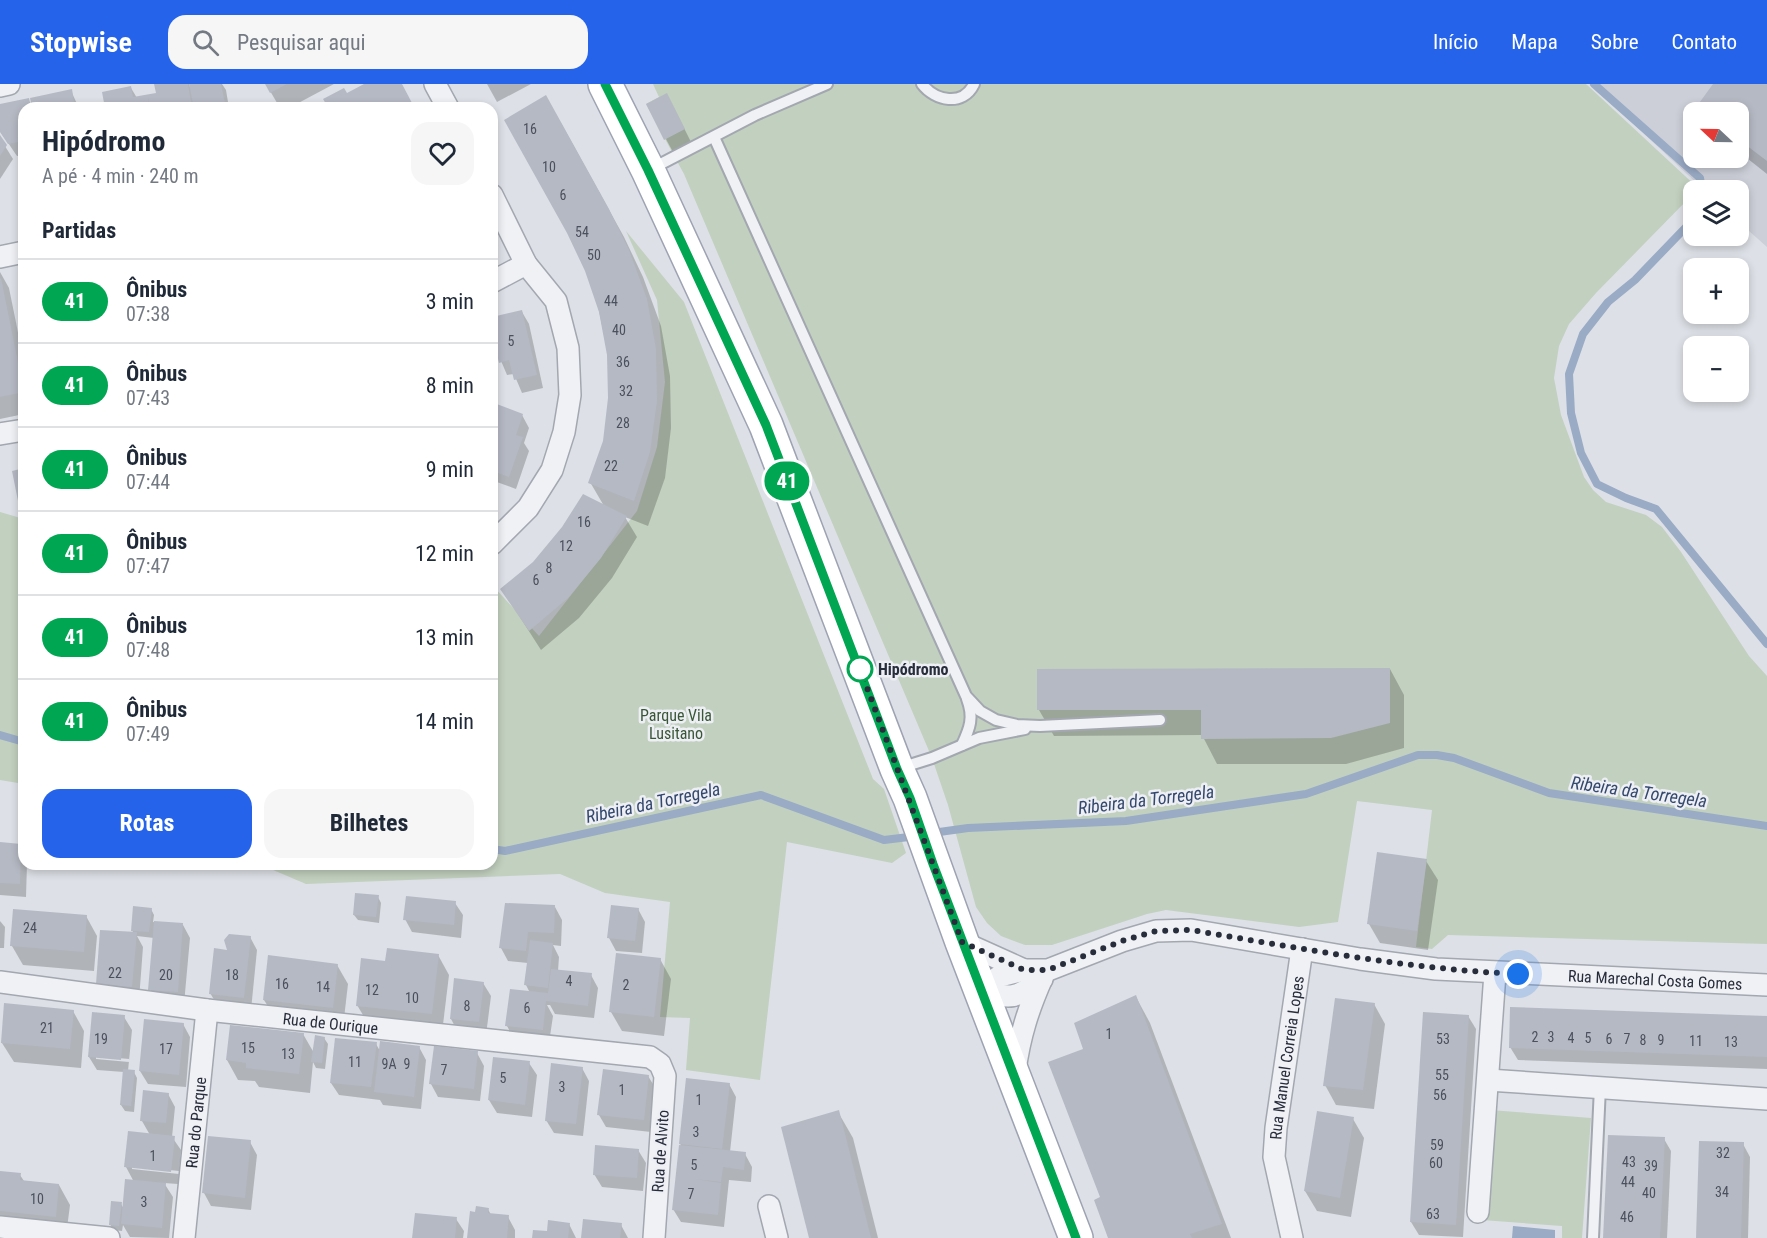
<!DOCTYPE html>
<html lang="pt">
<meta charset="utf-8">
<style>
body{margin:0;font-family:"Roboto Condensed",sans-serif;background:#f6f6f7;color:#1f2937;height:100vh;display:flex;flex-direction:column;font-size:22px;white-space:nowrap}
*{box-sizing:border-box;margin:0}
p{font-size:20px;color:#747a83}
.icon{flex:none;width:33px;height:33px;fill:none;stroke:currentColor;stroke-width:2;stroke-linecap:round;stroke-linejoin:round}
.map{position:relative;flex:1;overflow:hidden}
.panel{position:absolute;left:18px;top:18px;width:480px;height:768px;display:flex;flex-direction:column;background:#fff;border-radius:18px;box-shadow:0 3px 9px #0003}
.panel>*{flex:none}
.badge{padding:0 12px;border-radius:20px;font-size:21px;line-height:39px}
.needle{width:39px;rotate:292deg}
.controls{position:absolute;left:1683px;top:18px;display:grid;gap:12px}
.controls a{display:grid;place-items:center;width:66px;height:66px;border-radius:12px;background:#fff;box-shadow:0 3px 9px #0003;font-size:30px}
.you{position:absolute;width:30px;height:30px;margin:-15px;border:4px solid #fff;border-radius:50%;background:#1a73e8;box-shadow:0 0 0 9px #1a73e833}
.map>.badge{position:absolute;translate:-50% -50%;box-shadow:0 0 0 3px #fff}
h2{padding:0 24px;font-size:22px;line-height:54px}
.round{display:grid;place-items:center;flex:none;width:63px;height:63px;border-radius:18px;background:#f6f6f7}
.summary{display:flex;align-items:center;justify-content:space-between;height:102px;padding:0 24px}
h1{font-size:28px;font-weight:700;line-height:45px}
.primary-button{display:flex;gap:12px;margin-top:auto;padding:12px 24px}
.primary-button a{flex:1;height:69px;border-radius:18px;background:#2563eb;color:#fff;font-size:24px;font-weight:700;line-height:69px;text-align:center}
.primary-button a+a{background:#f6f6f7;color:#1f2937}
ul{padding:0;list-style:none}
li{display:flex;align-items:center;gap:18px;height:84px;padding:0 24px;border-top:2px solid #e0e1e3}
li div{flex:1}
li b{display:block;font-size:22px}
li em{font-style:normal}
li .badge{min-width:66px;font-weight:700;text-align:center}
header{display:flex;align-items:center;gap:36px;box-sizing:border-box;height:84px;padding:0 30px;background:#2563eb;color:#fff}
header strong{font-size:28px}
nav{display:flex;gap:33px;margin-inline-start:auto;font-size:21px}
.search{width:420px;height:54px;background:#f6f6f7;display:flex;align-items:center;gap:15px;box-sizing:border-box;padding:0 21px;border-radius:18px;color:#747a83;font-size:22px}
.map>svg:first-child{display:block}
.built{fill:#cccfd8;fill-rule:evenodd}
.green{fill:#c2d0bf}
.water{fill:#9aabc5}
.shadow{fill:#0003;fill-rule:evenodd}
.lines{fill:none;stroke-linecap:round;stroke-linejoin:round}
.stream{stroke:#9aabc5;stroke-width:8}
.building{fill:#b5b9c3}
.lane-casing{stroke:#a3a7b0;stroke-width:14}
.street-casing{stroke:#a3a7b0;stroke-width:24}
.primary-casing{stroke:#9da3b2;stroke-width:36}
.lane{stroke:#f0f1f5;stroke-width:10}
.street{stroke:#f0f1f5;stroke-width:21}
.primary{stroke:#fff;stroke-width:33}
.line-casing{stroke:#fff;stroke-width:14}
.line{stroke:#00a651;stroke-width:9}
.walk{stroke:#282d3c;stroke-width:6;stroke-dasharray:0 10.8}
.stop-dot{fill:#fff;stroke:#00a651;stroke-width:3}
.labels{text-anchor:middle;stroke-width:5;stroke-linejoin:round;paint-order:stroke}
.number-label{font-size:14px;fill:#4b505e}
.stop-label{font-size:16px;font-weight:bold;fill:#282d3c;stroke:#edeff4;text-anchor:start}
.park-label{font-size:16px;fill:#395736;stroke:#edeff4}
.street-label{font-size:16px;fill:#282d3c;stroke:#edeff4}
.water-label{font-size:18px;font-style:italic;fill:#34486e;stroke:#edeff4}
</style>
<header>
<strong>Stopwise</strong>
<div class="search"><svg class="icon" aria-label="search" viewBox="0 0 24 24"><circle cx="10" cy="10" r="6"/><path d="M15 15l6 6"/></svg>Pesquisar aqui</div>
<nav><a>Início</a><a>Mapa</a><a>Sobre</a><a>Contato</a></nav>
</header>
<div class="map">
<svg width="1767" height="1154" viewBox="0 0 1767 1154">
<rect width="100%" height="100%" fill="#dde0e6"/>
<!-- built -->
<path class="built" d="M1591 0H1767V163L1739 138 1738 106H1704ZM1694 28H1738V74H1694Z"/>
<!-- green -->
<g class="green">
<path d="M653 0H1586L1699 105 1694 106 1693 110 1596 209 1569 240 1559 262 1554 294 1561 331 1584 393 1593 406 1606 418 1646 431 1662 443 1681 468 1749 572 1767 592V860L1448 851 1432 865 1416 863 1432 726 1357 717 1338 838 1299 843 1166 826 1147 830 1052 861H1025L1001 852 987 839 976 823 948 721 932 674 684 90 646 20 659 13Z"/>
<path d="M626 147 684 218 873 695 884 705 906 769 892 779 787 758 760 996 686 986 690 934 660 933 670 818 605 809 560 790 306 800 259 780H492V504L494 503 539 552 637 427 657 363 665 298 657 216Z"/>
<path d="M0 428 24 435V700L0 696Z"/>
<path d="M1490 1026 1591 1034 1582 1154H1562V1142L1482 1136Z"/>
</g>
<!-- water -->
<path class="water" d="M1513 1142 1555 1146V1154H1512Z"/>
<!-- shadow -->
<g class="shadow">
<path d="M156 0H189L190 3V0H222L226 6 229 24H107L131 4 137 14 158 10Z"/>
<path d="M266 0H334L289 24H280Z"/>
<path d="M367 0H401L414 24H322Z"/>
<path d="M487 0H531L497 18Z"/>
<path d="M1715 0H1767V90L1738 67V28H1702L1698 22Z"/>
<path d="M71 7 79 24H34Z"/>
<path d="M28 15 33 24H24V71L17 72 0 47V21Z"/>
<path d="M674 24 691 58 673 68 666 55Z"/>
<path d="M561 39 624 153 643 193 661 242 670 292 671 344 665 394 648 442 625 433 637 453 612 494 579 534 541 566 502 505 604 422 590 398 604 357 610 314 608 271Z"/>
<path d="M0 54 13 75 0 95Z"/>
<path d="M0 188 9 204 24 278V330L0 335Z"/>
<path d="M522 228 529 240 543 304 522 309 514 290 507 291 499 272 495 273 492 269V234Z"/>
<path d="M494 321 522 331 529 344 524 359 529 367 516 405 494 397 492 393V328Z"/>
<path d="M1390 585 1404 611V664L1346 680H1217L1202 651 1054 652 1039 626Z"/>
<path d="M0 760 20 761 24 769V780H27L26 813 0 811Z"/>
<path d="M1426 777 1438 796 1428 866 1380 859 1369 840Z"/>
<path d="M378 813 381 819 379 839 358 836 354 831Z"/>
<path d="M455 819 463 831 461 854 412 848 405 835Z"/>
<path d="M555 823 562 836 561 862 553 861 559 873 558 887 591 891 598 904 594 934 555 930 550 921H547L553 932 549 959 514 955 507 942 530 909 526 901 528 879 508 877 501 864Z"/>
<path d="M151 825 154 831 153 838 183 841 190 854 184 920 157 918 150 905 154 854 137 852 143 863 139 916 105 913 97 900 134 850 132 846Z"/>
<path d="M638 825 645 838 642 869 616 867 609 854Z"/>
<path d="M86 832 97 852 94 887 23 881 12 862Z"/>
<path d="M0 837 5 843 4 864H0Z"/>
<path d="M250 853 257 866 251 926 218 922 210 909Z"/>
<path d="M438 871 449 891 442 949 369 941 357 921 386 878Z"/>
<path d="M660 875 671 895 664 952 622 947 611 928Z"/>
<path d="M337 881 348 900 343 943 276 935 264 916Z"/>
<path d="M483 899 491 912 486 951 458 948 451 935Z"/>
<path d="M1136 913 1150 939 1231 1154H1109L1102 1114 1085 966Z"/>
<path d="M1374 920 1385 940 1374 1025 1336 1021 1325 1001Z"/>
<path d="M73 927 84 947 81 984 14 978 2 959Z"/>
<path d="M1468 932 1476 945 1463 1153 1419 1151 1411 1138Z"/>
<path d="M124 933 132 946 128 987 134 988 137 994 134 1028 125 1027 121 1021 124 988 97 986 89 973ZM96 972 129 975V978L96 975Z"/>
<path d="M1767 934V985L1518 976 1510 963Z"/>
<path d="M183 940 190 953 186 1003 148 1000 140 987Z"/>
<path d="M303 950 314 969 324 954 328 960 325 985 316 984 313 978 310 1009 259 1003 255 997 238 996 227 976Z"/>
<path d="M376 960 380 967 419 963 426 976 421 1025 383 1021 380 1016 339 1011 331 999Z"/>
<path d="M477 969 484 982 480 1017 438 1013 431 1000Z"/>
<path d="M529 979 537 991 532 1033 497 1029 489 1016Z"/>
<path d="M582 984 589 997 583 1052 554 1049 546 1036Z"/>
<path d="M648 992 656 1005 651 1048 606 1043 599 1031Z"/>
<path d="M688 996 729 1000 736 1013 730 1068 745 1070 752 1083 751 1098 729 1096 724 1143 681 1138 673 1125Z"/>
<path d="M168 1010 175 1023 172 1053 181 1066 178 1100 164 1099 173 1113 169 1154 130 1153 123 1141 122 1147 113 1146 110 1140 121 1120 124 1125 134 1098 126 1083 150 1051 142 1037ZM132 1082 179 1087V1090L132 1085Z"/>
<path d="M838 1028 853 1054 878 1154H810Z"/>
<path d="M1353 1035 1364 1054 1351 1133 1317 1127 1305 1107Z"/>
<path d="M1664 1055 1671 1067 1667 1154H1605Z"/>
<path d="M250 1058 257 1071 251 1126 211 1122 204 1109Z"/>
<path d="M1743 1060 1750 1073 1748 1154H1697Z"/>
<path d="M638 1066 646 1079 643 1107 602 1103 594 1090Z"/>
<path d="M0 1089 20 1091 24 1097 59 1101 70 1121 66 1152 0 1145Z"/>
<path d="M488 1125 491 1131 508 1133 515 1146V1154H469Z"/>
<path d="M456 1135 464 1147 463 1154H414Z"/>
<path d="M569 1140 576 1154H533L549 1149Z"/>
<path d="M621 1141 628 1154H582Z"/>
</g>
<g class="lines">
<!-- stream -->
<g class="stream">
<path d="M1594 0 1700 94 1702 106"/>
<path d="M1694 133 1689 140 1635 196 1608 218 1583 250 1569 290 1571 329 1581 369 1597 400 1626 414 1656 425 1767 560"/>
<path d="M0 651 24 658"/>
<path d="M932 749 968 744 1126 737 1306 710 1418 671H1437L1454 674 1549 709 1767 742"/>
<path d="M492 765 505 767 761 711 884 756 917 752"/>
</g>
</g>
<!-- building -->
<g class="building">
<path d="M154 0H188L192 24H150L148 13 149 24H105L102 8 131 2 133 13 156 9Z"/>
<path d="M189 0H221L226 24H194Z"/>
<path d="M265 0H287L270 9Z"/>
<path d="M364 0H402L412 19 403 24H319L326 20 323 15 344 4 347 9Z"/>
<path d="M1713 0H1767V77L1738 55V28H1705L1697 22Z"/>
<path d="M72 5 75 24H32L30 14Z"/>
<path d="M667 9 685 45 664 56 646 20Z"/>
<path d="M546 11 609 125 629 166 647 215 656 265 657 317 650 368 634 417 588 399 603 357 608 314 607 271 599 228 585 187 567 149 504 36Z"/>
<path d="M29 14 31 24H24V57L8 60 0 48V20Z"/>
<path d="M0 51 7 61 0 72Z"/>
<path d="M1 194 24 308 0 313V195Z"/>
<path d="M522 226 537 291 514 296 509 276 499 279 494 259 492 260V233Z"/>
<path d="M494 319 523 330 516 351 523 353 509 393 492 387Z"/>
<path d="M24 384V442H23L12 387Z"/>
<path d="M583 410 627 432 601 474 568 514 529 547 500 505 533 478 562 443Z"/>
<path d="M1390 584V639L1331 654 1201 655V626H1037V585Z"/>
<path d="M0 758 21 760 20 800 0 799Z"/>
<path d="M1377 768 1427 775 1417 847 1367 840Z"/>
<path d="M355 809 379 811 376 833 353 831Z"/>
<path d="M406 812 456 817 454 841 403 836Z"/>
<path d="M505 819 555 821 554 849 528 848 526 867 499 864Z"/>
<path d="M611 821 639 824 635 857 607 854Z"/>
<path d="M133 822 152 824 149 848 131 847Z"/>
<path d="M13 825 87 831 84 868 10 862Z"/>
<path d="M154 837 183 839 178 908 148 906Z"/>
<path d="M100 846 137 848 132 903 96 900Z"/>
<path d="M229 850 251 852 244 914 209 910 214 864 227 866 224 856Z"/>
<path d="M530 856 553 859 548 904 524 901Z"/>
<path d="M387 864 439 870 432 930 356 922 361 874 385 877Z"/>
<path d="M616 869 661 874 654 933 609 928Z"/>
<path d="M268 871 338 880 333 924 263 916Z"/>
<path d="M551 885 592 889 588 922 546 917 543 946 505 942 510 905 548 909Z"/>
<path d="M454 894 484 898 479 938 450 935Z"/>
<path d="M1136 911 1222 1140 1190 1150 1192 1154H1108L1094 1116 1100 1113 1048 978 1083 965 1074 939Z"/>
<path d="M1335 914 1375 919 1363 1006 1323 1002Z"/>
<path d="M4 919 74 926 70 965 1 959Z"/>
<path d="M1510 923 1767 932V973L1509 964Z"/>
<path d="M92 928 125 931 121 976 88 973Z"/>
<path d="M1423 928 1469 931 1456 1141 1410 1138Z"/>
<path d="M144 935 184 939 179 991 139 987Z"/>
<path d="M230 941 304 949 299 990 246 984V979L226 976Z"/>
<path d="M315 951 325 953 322 979 311 978Z"/>
<path d="M335 954 377 958 371 1003 330 999Z"/>
<path d="M380 957 420 962 414 1013 374 1008Z"/>
<path d="M434 962 478 967 474 1005 429 1000Z"/>
<path d="M493 973 530 977 525 1021 488 1016Z"/>
<path d="M551 979 583 983 576 1040 545 1037Z"/>
<path d="M123 985 135 986 131 1022 120 1021Z"/>
<path d="M603 985 649 991 644 1036 597 1031Z"/>
<path d="M686 994 730 999 722 1065 679 1060Z"/>
<path d="M143 1006 169 1009 166 1039 140 1037Z"/>
<path d="M839 1026 871 1154H809L781 1043Z"/>
<path d="M1317 1027 1354 1033 1340 1114 1304 1107Z"/>
<path d="M128 1047 175 1052 171 1088 124 1083Z"/>
<path d="M1608 1051 1665 1053 1660 1154H1603Z"/>
<path d="M208 1052 251 1056 245 1114 202 1109Z"/>
<path d="M1699 1057 1744 1058 1741 1154H1696Z"/>
<path d="M595 1061 639 1065 637 1094 593 1091Z"/>
<path d="M679 1061 746 1068 744 1086 723 1083 721 1098 695 1095 721 1099 718 1131 672 1126Z"/>
<path d="M0 1087 21 1089 20 1096 59 1100 56 1133 0 1127Z"/>
<path d="M125 1095 166 1099 162 1144 121 1140Z"/>
<path d="M111 1117 122 1118 119 1142 109 1141Z"/>
<path d="M476 1122 489 1124 488 1129 509 1131 507 1154H467L470 1127 475 1128Z"/>
<path d="M415 1129 457 1133 455 1154H412Z"/>
<path d="M583 1135 622 1139 620 1154H581Z"/>
<path d="M548 1136 570 1139 568 1154H532L533 1146 547 1147Z"/>
</g>
<g class="lines">
<defs>
<g id="lane">
<path d="M922 0C935 17 963 23 974 0"/>
<path d="M714 53 966 612 980 627 996 636 1017 641 1040 642 1160 636"/>
<path d="M651 85 755 31 827 0"/>
<path d="M962 661C970 644 974 633 967 615"/>
<path d="M900 684 932 674 979 654 1025 645"/>
<path d="M1593 1154 1600 1003"/>
</g>
<g id="street">
<path d="M435 0 448 24"/>
<path d="M0 2 9 0"/>
<path d="M492 111 526 180 556 217 568 264 570 311 564 348 552 386 528 424 492 460"/>
<path d="M0 173 24 168"/>
<path d="M492 198 526 180"/>
<path d="M0 350 24 346"/>
<path d="M962 858 1024 886"/>
<path id="s1" d="M0 898 207 926 650 973 660 980 665 992 654 1154"/>
<path id="s2" d="M980 905 1000 892 1024 886H1048L1122 857 1156 847 1191 846 1360 875 1436 885 1767 901"/>
<path d="M980 905C1010 916 1017 915 1042 895"/>
<path d="M1015 986C1020 951 1028 926 1042 894"/>
<path d="M1488 996 1767 1015"/>
<path d="M769 1122 777 1154"/>
<path d="M1478 1128 1495 889"/>
<path d="M0 1143 109 1154"/>
<path id="s3" d="M184 1154 207 926"/>
<path id="s4" d="M1292 1154 1274 1073 1276 1044 1302 865"/>
</g>
<path id="primary" d="M605 0 648 86 766 341 897 685 910 714 962 858 1076 1154"/>
</defs>
<!-- lane casing -->
<use href="#lane" class="lane-casing"/>
<!-- street casing -->
<use href="#street" class="street-casing"/>
<!-- primary casing -->
<use href="#primary" class="primary-casing"/>
<!-- lane -->
<use href="#lane" class="lane"/>
<!-- street -->
<use href="#street" class="street"/>
<!-- primary -->
<use href="#primary" class="primary"/>
</g>
<g class="lines">
<defs>
<path id="line" d="M605 0 648 86 766 341 897 685 910 714 933 780 1076 1154"/>
</defs>
<!-- line casing -->
<use href="#line" class="line-casing"/>
<!-- line -->
<use href="#line" class="line"/>
<!-- walk -->
<path class="walk" d="M860 585 962 858 1024 886H1048L1122 857 1156 847 1191 846C1299 864 1407 885 1518 890"/>
</g>
<!-- markers -->
<circle class="stop-dot" cx="860" cy="585" r="12"/>
<g class="labels">
<!-- number labels -->
<g class="number-label">
<text x="530" y="50">16</text>
<text x="549" y="88">10</text>
<text x="563" y="116">6</text>
<text x="582" y="153">54</text>
<text x="594" y="176">50</text>
<text x="611" y="222">44</text>
<text x="619" y="251">40</text>
<text x="511" y="262">5</text>
<text x="623" y="283">36</text>
<text x="626" y="312">32</text>
<text x="623" y="344">28</text>
<text x="611" y="387">22</text>
<text x="584" y="443">16</text>
<text x="566" y="467">12</text>
<text x="549" y="489">8</text>
<text x="536" y="501">6</text>
<text x="30" y="849">24</text>
<text x="115" y="894">22</text>
<text x="166" y="896">20</text>
<text x="232" y="896">18</text>
<text x="569" y="902">4</text>
<text x="282" y="905">16</text>
<text x="626" y="906">2</text>
<text x="323" y="908">14</text>
<text x="372" y="911">12</text>
<text x="412" y="919">10</text>
<text x="467" y="927">8</text>
<text x="527" y="929">6</text>
<text x="47" y="949">21</text>
<text x="1109" y="955">1</text>
<text x="1535" y="958">2</text>
<text x="1551" y="958">3</text>
<text x="1571" y="959">4</text>
<text x="1588" y="959">5</text>
<text x="101" y="960">19</text>
<text x="1443" y="960">53</text>
<text x="1609" y="960">6</text>
<text x="1627" y="960">7</text>
<text x="1643" y="961">8</text>
<text x="1661" y="961">9</text>
<text x="1696" y="962">11</text>
<text x="1731" y="963">13</text>
<text x="248" y="969">15</text>
<text x="166" y="970">17</text>
<text x="288" y="975">13</text>
<text x="355" y="983">11</text>
<text x="389" y="985">9A</text>
<text x="407" y="985">9</text>
<text x="444" y="991">7</text>
<text x="1442" y="996">55</text>
<text x="503" y="999">5</text>
<text x="562" y="1008">3</text>
<text x="622" y="1011">1</text>
<text x="1440" y="1016">56</text>
<text x="699" y="1021">1</text>
<text x="696" y="1053">3</text>
<text x="1437" y="1066">59</text>
<text x="1723" y="1074">32</text>
<text x="153" y="1077">1</text>
<text x="1629" y="1083">43</text>
<text x="1436" y="1084">60</text>
<text x="694" y="1086">5</text>
<text x="1651" y="1087">39</text>
<text x="1628" y="1103">44</text>
<text x="1722" y="1113">34</text>
<text x="1649" y="1114">40</text>
<text x="691" y="1115">7</text>
<text x="37" y="1120">10</text>
<text x="144" y="1123">3</text>
<text x="1433" y="1135">63</text>
<text x="1627" y="1138">46</text>
</g>
<!-- stop labels -->
<g class="stop-label">
<text x="878" y="591">Hipódromo</text>
</g>
<!-- park labels -->
<g class="park-label">
<text x="676" y="637">Parque Vila<tspan x="676" dy="18">Lusitano</tspan></text>
</g>
<!-- street labels -->
<g class="street-label">
<text dy="6" stroke="none"><textPath href="#s2" startOffset="690">Rua Marechal Costa Gomes</textPath></text>
<text dy="6" stroke="none"><textPath href="#s1" startOffset="333">Rua de Ourique</textPath></text>
<text dy="6" stroke="none"><textPath href="#s4" startOffset="183">Rua Manuel Correia Lopes</textPath></text>
<text dy="6" stroke="none"><textPath href="#s3" startOffset="116">Rua do Parque</textPath></text>
<text transform="translate(660 1067) rotate(-86)" y="6">Rua de Alvito</text>
</g>
<!-- water labels -->
<g class="water-label">
<text transform="translate(1639 708) rotate(8)" y="6">Ribeira da Torregela</text>
<text transform="translate(1146 716) rotate(-7)" y="6">Ribeira da Torregela</text>
<text transform="translate(653 719) rotate(-12)" y="6">Ribeira da Torregela</text>
</g>
</g>
</svg>
<div class="controls">
<a><svg class="needle" viewBox="-14 -14 28 28"><path d="M0-13l5 13h-10z" fill="#e53935"/><path d="M0 13l5-13h-10z" fill="#747a83"/></svg></a>
<a><svg class="icon" aria-label="layers" viewBox="0 0 24 24"><path d="M12 4l9 5-9 5-9-5zM3 14l9 5 9-5"/></svg></a>
<a>+</a>
<a>−</a>
</div>
<div class="you" style="left:1518px;top:890px"></div>
<b class="badge" style="left:787px;top:397px;background:#00a651;color:#fff">41</b>
<section class="panel">
<div class="summary"><div><h1>Hipódromo</h1><p>A pé · 4 min · 240 m</p></div><a class="round"><svg class="icon" aria-label="heart" viewBox="0 0 24 24"><path d="M12 20l-8-8c-3-5 5-10 8-4 3-6 11-1 8 4z"/></svg></a></div>
<h2>Partidas</h2>
<ul>
<li><span class="badge" style="background:#00a651;color:#fff">41</span><div><b>Ônibus</b><p>07:38</p></div><em>3 min</em></li>
<li><span class="badge" style="background:#00a651;color:#fff">41</span><div><b>Ônibus</b><p>07:43</p></div><em>8 min</em></li>
<li><span class="badge" style="background:#00a651;color:#fff">41</span><div><b>Ônibus</b><p>07:44</p></div><em>9 min</em></li>
<li><span class="badge" style="background:#00a651;color:#fff">41</span><div><b>Ônibus</b><p>07:47</p></div><em>12 min</em></li>
<li><span class="badge" style="background:#00a651;color:#fff">41</span><div><b>Ônibus</b><p>07:48</p></div><em>13 min</em></li>
<li><span class="badge" style="background:#00a651;color:#fff">41</span><div><b>Ônibus</b><p>07:49</p></div><em>14 min</em></li>
</ul>
<div class="primary-button"><a>Rotas</a><a>Bilhetes</a></div>
</section>
</div>
